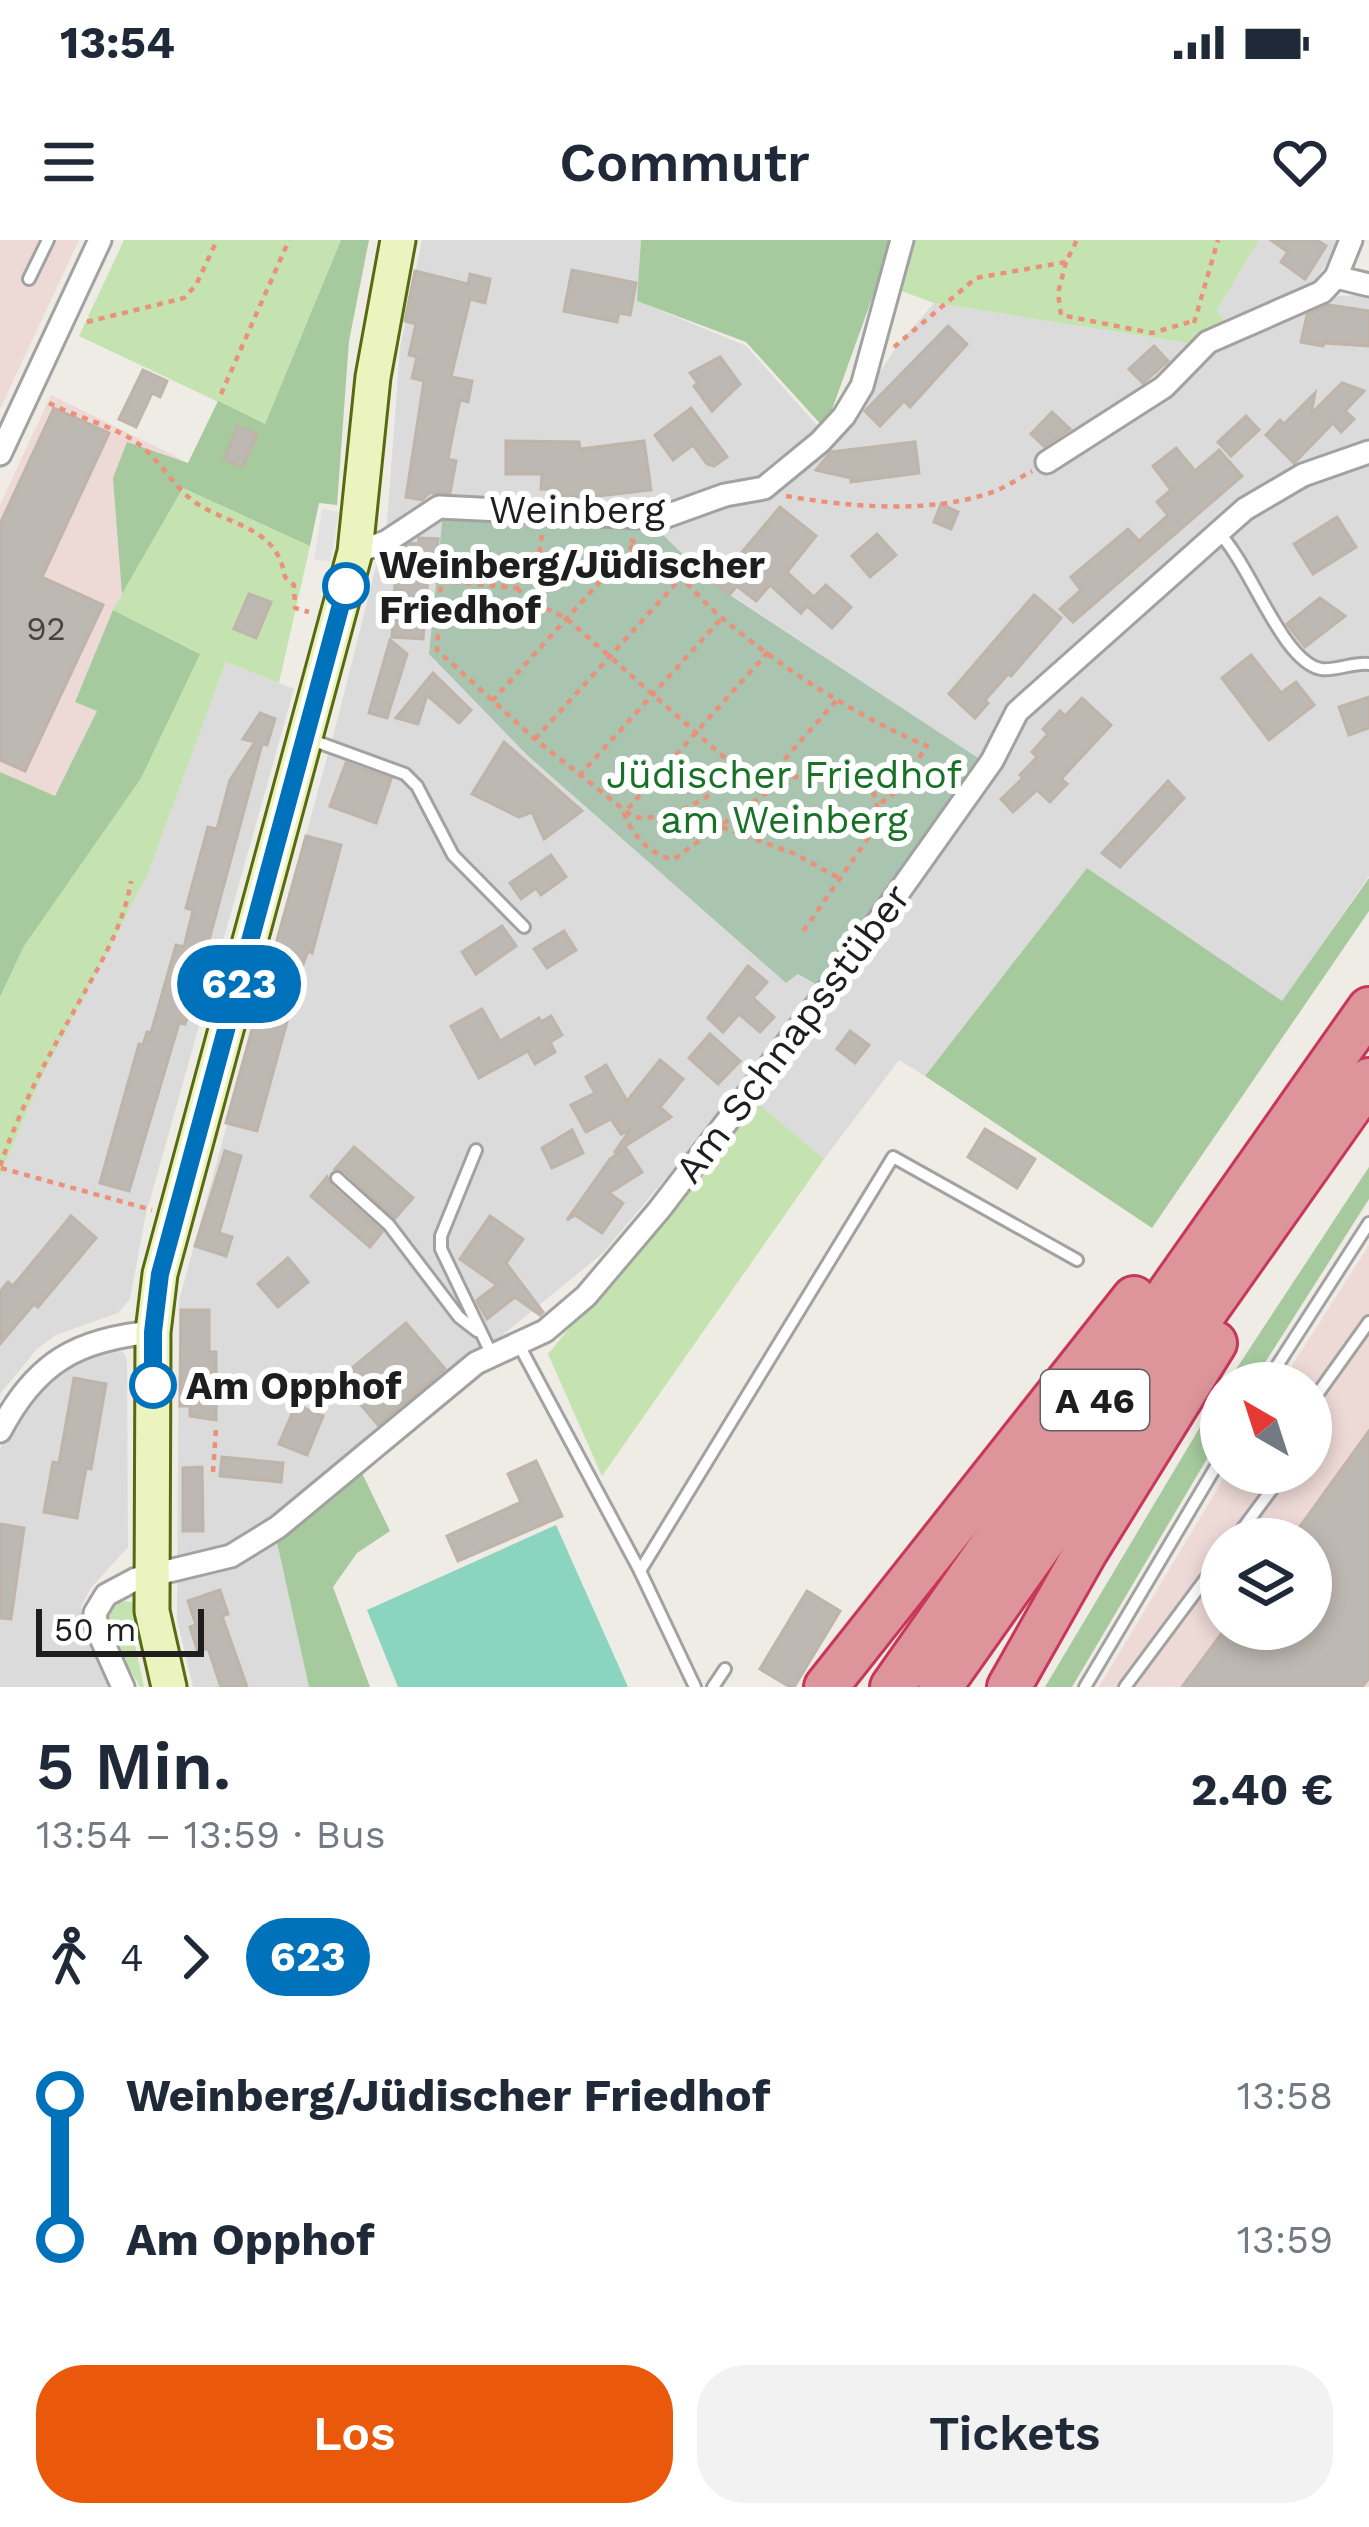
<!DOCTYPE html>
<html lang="de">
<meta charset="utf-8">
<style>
body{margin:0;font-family:"Work Sans",sans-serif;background:#f2f2f3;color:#1f2937;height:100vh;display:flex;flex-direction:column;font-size:45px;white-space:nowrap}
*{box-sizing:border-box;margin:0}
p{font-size:39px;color:#747a83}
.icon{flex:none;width:66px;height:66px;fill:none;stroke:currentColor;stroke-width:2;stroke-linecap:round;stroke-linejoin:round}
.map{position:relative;height:1447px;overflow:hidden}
.panel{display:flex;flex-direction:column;background:#fff;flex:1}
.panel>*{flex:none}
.badge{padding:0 24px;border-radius:39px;font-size:42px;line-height:78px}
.needle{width:78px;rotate:321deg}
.buttons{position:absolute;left:1200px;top:1122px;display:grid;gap:24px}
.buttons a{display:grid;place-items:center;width:132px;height:132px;border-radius:50%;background:#fff;box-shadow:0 6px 18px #0003;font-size:60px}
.scale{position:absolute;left:36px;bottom:30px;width:168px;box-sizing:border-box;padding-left:12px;border:6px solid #1e1e1e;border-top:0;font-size:33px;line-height:42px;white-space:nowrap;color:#1e1e1e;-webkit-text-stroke:9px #fff;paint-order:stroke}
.map>.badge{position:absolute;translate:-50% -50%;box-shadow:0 0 0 6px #fff}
.legs{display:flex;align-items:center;gap:18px;height:132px;padding:0 36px;font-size:39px}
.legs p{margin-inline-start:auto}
.head{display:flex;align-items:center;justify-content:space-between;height:204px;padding:0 36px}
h1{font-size:66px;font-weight:600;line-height:90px}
.action{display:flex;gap:24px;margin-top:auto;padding:24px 36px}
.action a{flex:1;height:138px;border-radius:48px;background:#ea580c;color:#fff;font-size:48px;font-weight:600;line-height:138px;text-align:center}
.action a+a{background:#f2f2f3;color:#1f2937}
ul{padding:0 36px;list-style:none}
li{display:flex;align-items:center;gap:42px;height:144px;font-size:45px}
li i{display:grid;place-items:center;width:18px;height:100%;margin:0 15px;background:currentColor}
li i::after{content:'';width:30px;height:30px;margin:-15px;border:9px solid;border-radius:50%;background:#fff}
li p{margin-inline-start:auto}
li:first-child i{background:linear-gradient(#0000 50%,currentColor 0)}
li:last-child i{background:linear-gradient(currentColor 50%,#0000 0)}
.status{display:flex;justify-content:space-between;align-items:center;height:84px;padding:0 60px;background:#fff;direction:ltr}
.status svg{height:33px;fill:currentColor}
header{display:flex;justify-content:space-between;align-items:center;height:156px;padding:0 36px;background:#fff;font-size:54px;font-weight:600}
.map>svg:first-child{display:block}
.residential{fill:#dcdbdb;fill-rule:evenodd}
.commercial{fill:#edd9d6;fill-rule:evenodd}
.grass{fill:#c4e3b0}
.forest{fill:#a6c99e}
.cemetery{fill:#a9c4af}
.pitch{fill:#8bd5c0}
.parking{fill:#e2e2e2}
.building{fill:#beb8b2;stroke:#beb4a9;stroke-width:3}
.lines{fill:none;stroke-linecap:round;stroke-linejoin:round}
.lane-casing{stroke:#a2a2a2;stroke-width:16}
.street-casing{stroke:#a2a2a2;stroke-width:27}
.secondary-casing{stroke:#576a10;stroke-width:39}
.highway-casing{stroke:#c8365a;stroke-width:48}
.path{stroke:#eb9079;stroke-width:4.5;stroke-dasharray:6 6;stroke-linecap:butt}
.lane{stroke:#fff;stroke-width:10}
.street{stroke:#fff;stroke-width:21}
.secondary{stroke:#ebf3be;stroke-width:33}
.highway{stroke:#dd959b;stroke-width:42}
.line-1-casing{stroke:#fff;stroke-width:27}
.line-1{stroke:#0072bc;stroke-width:18}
.stop-1-dot{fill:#fff;stroke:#0072bc;stroke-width:6}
.labels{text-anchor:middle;stroke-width:12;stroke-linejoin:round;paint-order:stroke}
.number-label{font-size:33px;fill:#464443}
.shield{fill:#fff;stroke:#626262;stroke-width:3}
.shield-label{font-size:36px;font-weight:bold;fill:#1e1e1e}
.street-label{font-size:39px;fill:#1e1e1e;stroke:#fff}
.stop-label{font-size:39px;font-weight:bold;fill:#1e1e1e;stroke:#fff;text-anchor:start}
.park-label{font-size:39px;fill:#177127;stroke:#fff}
</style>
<div class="status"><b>13:54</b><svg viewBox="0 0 49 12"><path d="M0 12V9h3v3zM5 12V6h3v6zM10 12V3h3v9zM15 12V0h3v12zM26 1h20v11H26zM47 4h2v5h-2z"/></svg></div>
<header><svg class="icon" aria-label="menu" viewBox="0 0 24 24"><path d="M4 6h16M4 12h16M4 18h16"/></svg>Commutr<svg class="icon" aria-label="heart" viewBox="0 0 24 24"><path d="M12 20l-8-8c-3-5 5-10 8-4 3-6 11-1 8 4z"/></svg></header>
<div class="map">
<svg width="1369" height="1447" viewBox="0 0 1369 1447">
<rect width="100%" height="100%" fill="#eeece5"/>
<!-- residential -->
<g class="residential">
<path d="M422 0H641L638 61 746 106 833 203 899 103 934 63 1216 108 1293 69 1333 56 1369 55V636L1282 762 1087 628 925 836 899 820 824 919 740 849 603 1013 461 1129 276 1298 309 1447H193L177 1379 179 1061 337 481 387 283 400 108ZM653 286 712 342 977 518 798 734 786 743 527 515 429 414Z"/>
<path d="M1259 0H1342L1311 47 1227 86 1217 70Z"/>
<path d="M226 422 294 449 146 974 130 1059 118 1073 56 1095 37 1109 0 1154V936L41 838 147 636Z"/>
<path d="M113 1108 124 1113 127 1119 128 1307 91 1348 81 1366 86 1399 113 1447H0V1209L25 1166 62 1124Z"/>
</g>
<!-- commercial -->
<g class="commercial">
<path d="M0 0H79L0 169Z"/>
<path d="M51 155 181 219 75 461 97 471 55 557 0 532V265Z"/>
<path d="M1369 1005V1447H1099L1227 1233H1311V1143H1281ZM1221 1299H1311V1389H1221Z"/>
</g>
<!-- grass -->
<g class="grass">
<path d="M124 0H341L265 184 79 96Z"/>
<path d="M893 0H1259L1217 70 1227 86 1193 104 934 63 877 42Z"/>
<path d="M183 248 310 306 279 443 226 422 147 636 41 838 0 936V757L24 706 199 413 113 370Z"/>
<path d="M755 861 824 919 602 1236 548 1114Z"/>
<path d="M120 1361 133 1362 135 1405 144 1447H140L110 1394 107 1374Z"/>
</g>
<!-- forest -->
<g class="forest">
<path d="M341 0H369L349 101 337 265 319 263 310 306 183 248 122 354 113 238 127 202 188 223 218 161 265 184Z"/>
<path d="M641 0H893L825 189 746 102 637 61Z"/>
<path d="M113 370 200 414 141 538 24 706 0 757V532L55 556 97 471 75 462Z"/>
<path d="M1087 628 1282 761 1369 638V671L1152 988 925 836Z"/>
<path d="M1369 927V959L1252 1143H1227Z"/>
<path d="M1221 1152V1195L1072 1447H1045Z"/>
<path d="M361 1231 390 1291 357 1313 333 1347 370 1447H309L276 1298Z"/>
</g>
<!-- cemetery -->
<path class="cemetery" d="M443 273 654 286 712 343 978 518 821 747 798 734 786 743 527 515 429 414Z"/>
<!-- pitch -->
<path class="pitch" d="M556 1285 628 1447H398L367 1370Z"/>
<!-- parking -->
<path class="parking" d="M322 269 339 272 330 322 314 319Z"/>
<!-- building -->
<g class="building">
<path d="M1271 0H1317L1326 6 1305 39 1281 22 1288 12Z"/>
<path d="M572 30 636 43 630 75 619 73 617 82 564 71Z"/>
<path d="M415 31 468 44 470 34 490 39 485 63 470 59 451 137 472 141 468 162 460 160 454 188 448 219 456 221 450 253H429L422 260 406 257 424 141 412 138 417 117 409 115 416 84 405 81Z"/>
<path d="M1329 65 1369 71V106L1324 103 1323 106 1301 102 1307 75Z"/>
<path d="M948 86 967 104 910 167 904 161 880 186 865 171Z"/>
<path d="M1154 106 1168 121 1143 143 1129 129Z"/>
<path d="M720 117 740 144 712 171 694 146 698 143 690 133Z"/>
<path d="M143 130 167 141 160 157 152 153 136 187 119 179Z"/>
<path d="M1342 143 1364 151 1345 171 1354 179 1341 192 1333 183 1294 223 1266 195 1280 180 1284 184 1315 153 1311 174Z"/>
<path d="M54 168 109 193 42 337 103 365 25 531 0 520V284Z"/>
<path d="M691 168 727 217 714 226 707 224 693 205 673 220 655 195Z"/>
<path d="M1052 172 1070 189 1044 206 1031 194Z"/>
<path d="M1246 176 1259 190 1231 216 1218 202Z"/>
<path d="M238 186 257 195 242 227 224 219Z"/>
<path d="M506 201 579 202 580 209 644 201 651 250 589 257 551 256V249H541L542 234H506Z"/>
<path d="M915 202 919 233 851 242V238L816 230 831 212Z"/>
<path d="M1176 208 1195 231 1219 210 1242 236 1073 382 1060 369 1081 350 1071 337 1128 289 1139 301 1168 275 1157 262 1171 250 1153 226Z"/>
<path d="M941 264 958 272 951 289 934 282Z"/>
<path d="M780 267 816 296 787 332 814 357 826 345 851 367 832 388 807 366 801 373 770 345 756 361 737 346 730 354 715 344Z"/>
<path d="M1337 277 1356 307 1313 334 1294 304Z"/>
<path d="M877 294 896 315 870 337 852 316Z"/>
<path d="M419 298 438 299 436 322H429L423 399 392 397 397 313 411 303 418 304Z"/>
<path d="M249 354 271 362 256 398 234 389Z"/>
<path d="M1034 355 1061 378 1011 436 1008 434 985 460 988 463 975 478 949 454Z"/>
<path d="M1320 358 1345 376 1305 407 1287 384Z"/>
<path d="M390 400 407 414 387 478 369 473Z"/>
<path d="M1251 415 1281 453 1296 442 1314 465 1269 500 1222 438Z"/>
<path d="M433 433 471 470 459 483 427 455 418 484 396 478Z"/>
<path d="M1369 457V488L1349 495 1339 467Z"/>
<path d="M1082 458 1111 485 1061 539 1067 544 1050 562 1037 550 1013 572 1001 559 1023 538 1020 535 1037 517 1032 512 1048 494 1043 489 1060 471 1065 476Z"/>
<path d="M260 473 275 479 267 505 262 504 190 770 185 784 179 783 129 951 100 943 139 804 143 805 147 792 151 793 176 705 184 707 193 670 186 668 208 587 217 589 230 540 255 502 243 499Z"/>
<path d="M504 502 582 571 544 599 532 572 519 577 472 554Z"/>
<path d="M346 523 391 539 376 583 330 566Z"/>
<path d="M1168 541 1184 558 1120 627 1102 613Z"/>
<path d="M306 596 341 605 312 713 308 711 302 727 257 891 226 883Z"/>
<path d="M551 615 566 637 541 655 536 648 521 659 510 643Z"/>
<path d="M502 686 516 706 476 734 462 712Z"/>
<path d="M564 691 576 710 547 728 534 709Z"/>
<path d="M748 726 767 742 753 758 774 777 760 792 739 774 723 792 708 778Z"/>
<path d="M482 769 500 801 539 778 541 782 551 776 562 795 550 802 555 812 535 824 528 811 479 838 451 786Z"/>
<path d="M850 791 869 805 855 823 837 809Z"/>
<path d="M710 794 740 821 718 844 689 818Z"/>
<path d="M660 820 683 839 660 867 671 877 614 913 630 890 621 894 611 879 586 892 571 865 595 853 586 837 606 825 627 861Z"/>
<path d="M985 889 1035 919 1017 948 968 917Z"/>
<path d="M572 890 583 913 552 928 542 908Z"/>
<path d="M354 907 413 958 395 978 344 931 335 929Z"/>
<path d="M626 908 642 932 609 953 623 963 602 993 575 975 567 980 610 919Z"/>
<path d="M225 911 241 916 219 993 232 997 226 1016 195 1006Z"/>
<path d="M327 937 330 945 382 992 370 1007 311 956Z"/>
<path d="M71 976 96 998 38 1067 34 1064 0 1104V1052L8 1042 13 1046Z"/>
<path d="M490 976 523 999 506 1023 543 1072 540 1075 515 1057 487 1079 479 1065 477 1060 497 1045 460 1019Z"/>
<path d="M288 1018 308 1042 278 1067 258 1044Z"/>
<path d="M181 1070H209V1112H216V1180L190 1176V1166H180Z"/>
<path d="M406 1083 445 1129 378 1185 339 1139Z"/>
<path d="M74 1138 106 1144 91 1229 86 1228 77 1278 44 1272 53 1222 59 1223Z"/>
<path d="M296 1165 323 1176 307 1215 279 1204Z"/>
<path d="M1369 1191V1438L1362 1447H1182L1225 1389H1311V1299H1291Z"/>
<path d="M222 1217 283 1223 281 1242 220 1236Z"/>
<path d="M536 1221 562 1276 458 1321 447 1296 521 1262 508 1234Z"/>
<path d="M202 1227 203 1291H183V1228Z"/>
<path d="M0 1284 24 1288 11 1379 0 1378Z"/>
<path d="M220 1350 228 1374 222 1376 247 1447H221L208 1408 198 1412 190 1387 196 1385 188 1361Z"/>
<path d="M807 1351 840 1371 794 1447H790L760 1429Z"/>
</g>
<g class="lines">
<defs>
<g id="lane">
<path d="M29 39 48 0"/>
<path d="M1218 292C1250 323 1282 422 1321 429 1336 431 1354 422 1369 424"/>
<path d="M309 499 405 534 417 546 453 615 524 687"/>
<path d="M476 910 441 996V1009L492 1115"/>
<path d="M337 938 389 985 459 1077 477 1091"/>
<path d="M519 1105 640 1331 695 1447"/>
<path d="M1266 1143 1369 983"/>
<path d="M1311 1163 1369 1082"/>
<path d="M1235 1299 1284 1233"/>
<path d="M640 1331 893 917 1077 1020"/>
<path d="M713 1447 725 1429"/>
<path d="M1085 1447 1221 1218"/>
<path d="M1125 1447 1221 1318"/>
</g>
<g id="street">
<path d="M1336 37 1369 45"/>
<path d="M0 214 100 0"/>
<path d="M1047 222 1164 147 1208 102 1322 52 1336 37 1351 0"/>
<path d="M355 312 386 302 439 267 661 278 725 255 764 248 820 202 844 176 862 146 902 0"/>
<path d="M0 1191C36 1122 78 1099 153 1092"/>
<path d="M123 1447 97 1389 95 1373 106 1355 136 1339 231 1316 278 1287 476 1123 545 1091 586 1056 659 970 845 728 992 521 1017 472 1245 269 1303 235 1369 212"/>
</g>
<path id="secondary" d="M169 1447 152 1371 153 1092 160 1034 355 312 373 137 398 0"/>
<g id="highway">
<path d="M826 1447 1134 1058"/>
<path d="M892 1447 1369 769"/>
<path d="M940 1447 1369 840"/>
<path d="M1009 1447 1086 1311 1215 1103"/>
</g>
</defs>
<!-- lane casing -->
<use href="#lane" class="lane-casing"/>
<!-- street casing -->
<use href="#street" class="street-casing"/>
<!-- secondary casing -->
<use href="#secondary" class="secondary-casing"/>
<!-- highway casing -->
<use href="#highway" class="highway-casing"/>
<!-- path -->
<g class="path">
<path d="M1066 22 1058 53 1061 75 1152 93 1193 81"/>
<path d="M87 82 184 58 196 45 217 0"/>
<path d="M1194 83 1218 0"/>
<path d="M894 107 976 38 1066 22 1077 0"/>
<path d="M221 154 289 0"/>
<path d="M49 163C76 177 111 185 136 202 159 218 173 247 196 263 233 287 277 287 285 337L294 345 295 368 309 372"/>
<path d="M786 256C850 267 928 274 990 253 1005 248 1019 238 1032 231"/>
<path d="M542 295 537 330 517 348 441 341 437 410 535 499 633 577C666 580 691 568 718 549 726 544 733 537 742 535 762 529 778 535 797 537 834 541 893 526 873 591L802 693"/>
<path d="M630 300C666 314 692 353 722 378 783 429 854 475 927 506L895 553 878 565"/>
<path d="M517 348 528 360 566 378 743 534"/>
<path d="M768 412 624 573C631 594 652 617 674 619L763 555 794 539"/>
<path d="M492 461 636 302"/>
<path d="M535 499 680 339"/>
<path d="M781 531 784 520 836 461"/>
<path d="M579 536 720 380"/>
<path d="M722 587 795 614 841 639"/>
<path d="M0 926C18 874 42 827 69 780 93 736 123 691 131 641"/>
<path d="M1 928 152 970"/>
<path d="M213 1232 216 1189"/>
</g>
<!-- lane -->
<use href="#lane" class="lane"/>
<!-- street -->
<use href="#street" class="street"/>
<!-- secondary -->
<use href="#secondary" class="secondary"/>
<!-- highway -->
<use href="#highway" class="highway"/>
</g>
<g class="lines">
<defs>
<path id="line-1" d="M153 1145V1092L160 1034 346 346"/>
</defs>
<!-- line-1 casing -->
<use href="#line-1" class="line-1-casing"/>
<!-- line-1 -->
<use href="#line-1" class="line-1"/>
</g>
<!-- markers -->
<g class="stop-1-dot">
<circle cx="346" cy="346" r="21"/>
<circle cx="153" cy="1145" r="21"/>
</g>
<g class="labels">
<!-- number labels -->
<g class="number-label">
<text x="46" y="400">92</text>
</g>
<!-- shield labels -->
<rect class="shield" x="1041" y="1130" width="108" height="60" rx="9"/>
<g class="shield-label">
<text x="1095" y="1173">A 46</text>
</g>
<!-- street labels -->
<g class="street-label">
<text x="577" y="283">Weinberg</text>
<text transform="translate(792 793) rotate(-53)" y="14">Am Schnapsstüber</text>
</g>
<!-- stop labels -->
<g class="stop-label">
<text x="379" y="338">Weinberg/Jüdischer<tspan x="379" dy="45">Friedhof</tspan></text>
<text x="186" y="1159">Am Opphof</text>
</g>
<!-- park labels -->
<g class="park-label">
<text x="784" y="548">Jüdischer Friedhof<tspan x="784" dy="45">am Weinberg</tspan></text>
</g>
</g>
</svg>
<div class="buttons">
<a><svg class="needle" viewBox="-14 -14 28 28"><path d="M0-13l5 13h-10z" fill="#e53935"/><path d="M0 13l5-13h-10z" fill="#747a83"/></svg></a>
<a><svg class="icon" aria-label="layers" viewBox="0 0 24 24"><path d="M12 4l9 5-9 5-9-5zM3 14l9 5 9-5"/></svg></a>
</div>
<div class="scale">50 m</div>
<b class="badge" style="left:239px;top:744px;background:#0072bc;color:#fff">623</b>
</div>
<section class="panel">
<div class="head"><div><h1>5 Min.</h1><p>13:54 – 13:59 · Bus</p></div><b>2.40 €</b></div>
<div class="legs"><svg class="icon" aria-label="walk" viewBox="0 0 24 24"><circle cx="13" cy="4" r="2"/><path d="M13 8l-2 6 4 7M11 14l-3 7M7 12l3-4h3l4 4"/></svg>4<svg class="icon" aria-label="forward" viewBox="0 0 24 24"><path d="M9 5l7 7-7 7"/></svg><b class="badge" style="background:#0072bc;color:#fff">623</b></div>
<ul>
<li><i style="color:#0072bc"></i><b>Weinberg/Jüdischer Friedhof</b><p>13:58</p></li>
<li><i style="color:#0072bc"></i><b>Am Opphof</b><p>13:59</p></li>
</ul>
<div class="action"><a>Los</a><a>Tickets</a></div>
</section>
